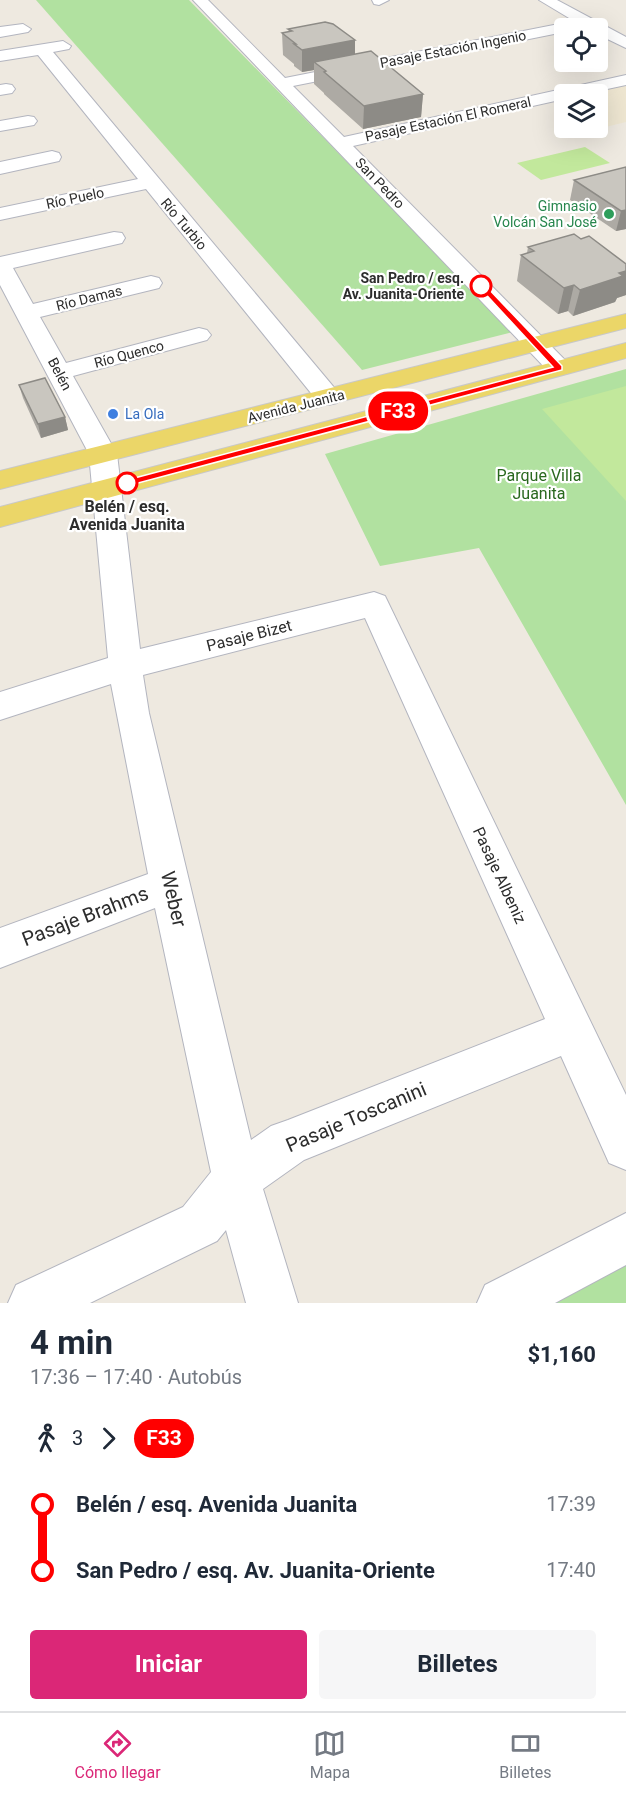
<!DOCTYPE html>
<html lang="es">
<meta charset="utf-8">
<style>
body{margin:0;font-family:Roboto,sans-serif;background:#f6f6f7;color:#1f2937;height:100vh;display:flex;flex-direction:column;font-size:22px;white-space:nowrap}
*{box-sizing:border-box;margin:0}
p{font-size:20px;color:#747a83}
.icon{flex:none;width:33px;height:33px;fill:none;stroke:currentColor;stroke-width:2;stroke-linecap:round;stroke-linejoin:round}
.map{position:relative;height:1303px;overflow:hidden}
.drawer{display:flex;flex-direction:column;background:#fff;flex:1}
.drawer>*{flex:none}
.badge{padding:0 12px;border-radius:20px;font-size:21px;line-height:39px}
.fabs{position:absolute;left:554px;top:18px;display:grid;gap:12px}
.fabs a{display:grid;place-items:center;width:54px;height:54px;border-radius:6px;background:#fff;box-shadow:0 6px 24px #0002;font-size:30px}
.map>.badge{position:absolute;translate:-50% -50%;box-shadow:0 0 0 3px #fff}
.legs{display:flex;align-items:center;gap:9px;height:66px;padding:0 30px;font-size:20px}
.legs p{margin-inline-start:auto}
.head{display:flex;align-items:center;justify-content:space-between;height:102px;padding:0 30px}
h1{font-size:33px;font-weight:700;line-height:45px}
.primary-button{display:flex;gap:12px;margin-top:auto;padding:12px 30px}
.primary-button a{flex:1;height:69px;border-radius:6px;background:#db2777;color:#fff;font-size:24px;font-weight:700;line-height:69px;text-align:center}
.primary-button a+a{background:#f6f6f7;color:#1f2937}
ul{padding:0 30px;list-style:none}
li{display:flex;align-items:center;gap:21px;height:66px;font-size:22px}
li i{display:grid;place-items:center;width:9px;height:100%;margin:0 8px;background:currentColor}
li i::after{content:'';width:15px;height:15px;margin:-8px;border:4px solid;border-radius:50%;background:#fff}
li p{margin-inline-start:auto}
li:first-child i{background:linear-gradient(#0000 50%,currentColor 0)}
li:last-child i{background:linear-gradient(currentColor 50%,#0000 0)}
.tab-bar{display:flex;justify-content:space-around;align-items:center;height:84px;border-top:2px solid #e0e1e3;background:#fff;font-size:16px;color:#747a83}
.tab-bar a{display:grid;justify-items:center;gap:3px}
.tab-bar .active{color:#db2777}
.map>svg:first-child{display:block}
.education{fill:#eee6d1}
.green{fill:#b1e1a0}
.pitch{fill:#c2e89c}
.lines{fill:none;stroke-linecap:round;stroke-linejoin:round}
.minor-casing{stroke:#b3b5bf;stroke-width:2}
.major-casing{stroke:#c8c8c8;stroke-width:2}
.minor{fill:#fff;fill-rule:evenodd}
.major{fill:#ebd668;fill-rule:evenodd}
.wall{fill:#adaaa4}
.shaded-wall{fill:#8d8b86}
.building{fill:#c9c6bf;stroke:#8d8b86;stroke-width:1.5}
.line-1{fill:#f00;stroke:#fff;stroke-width:1.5}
.leisure-dot{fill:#2e9e5b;stroke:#fff;stroke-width:2}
.stop-1-dot{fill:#fff;stroke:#f00;stroke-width:3}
.shop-dot{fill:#3f7fe0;stroke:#fff;stroke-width:2}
.labels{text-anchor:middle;stroke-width:4.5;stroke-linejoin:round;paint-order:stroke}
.far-street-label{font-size:14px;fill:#2d2d2d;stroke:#fff}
.far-leisure-label{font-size:14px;fill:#27864d;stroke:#fff;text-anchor:end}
.far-stop-label{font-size:14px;font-weight:bold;fill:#2d2d2d;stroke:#fff;text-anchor:end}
.far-shop-label{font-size:14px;fill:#366cbe;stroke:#fff;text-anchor:start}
.park-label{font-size:16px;fill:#29681e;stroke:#fff}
.stop-label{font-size:16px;font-weight:bold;fill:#2d2d2d;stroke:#fff}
.street-label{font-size:16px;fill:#2d2d2d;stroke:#fff}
.near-street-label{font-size:20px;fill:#2d2d2d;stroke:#fff}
</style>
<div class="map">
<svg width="626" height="1303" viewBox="0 0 626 1303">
<rect width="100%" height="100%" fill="#eee9e0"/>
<!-- education -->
<path class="education" d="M626 85V122L581 133 573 128H597V94H584Z"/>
<!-- green -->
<g class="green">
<path d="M36 0H189L513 332 362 370Z"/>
<path d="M626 369V805L479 548 380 566 325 454Z"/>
<path d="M626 1255V1303H538Z"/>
</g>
<!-- pitch -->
<g class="pitch">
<path d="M585 147 610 163 541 180 517 163Z"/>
<path d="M626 386V501L542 409Z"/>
</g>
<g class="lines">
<defs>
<g id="minor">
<path d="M193 0H208L285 78 574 21 539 0H557L626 37V48L597 34V28H564V32L293 86 344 137 626 75V85L584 94H564V99L353 146 568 363 571 368 568 373 559 375 550 373Z"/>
<path d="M372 0H389L379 5 374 4Z"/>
<path d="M23 24 31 29 28 32 0 37V27Z"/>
<path d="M63 41 71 46 69 49 53 52 337 391 341 397 337 403 328 405 319 403 146 189 0 220V208L138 179 38 55 0 61V51Z"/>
<path d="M6 84 12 85 15 89 12 93 0 95V85Z"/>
<path d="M28 116 34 117 37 121 34 125 0 131V121Z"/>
<path d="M52 151 59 153 61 157 59 161 0 174V162Z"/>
<path d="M114 232 122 233 125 238 122 243 13 268 33 304 151 276 159 278 162 283 159 288 40 317 66 363 199 328 207 330 211 335 207 340 73 376 117 454 140 649 374 592 385 596 626 1095V1170L609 1163 561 1056 304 1160 263 1189 298 1303H246L226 1230 217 1241 90 1303H8L16 1285 183 1207 211 1172 155 908 0 968V928L148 874 111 684 0 720V692L108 658 89 454 0 285V257ZM365 618 545 1019 288 1120 271 1126 251 1140 149 713 143 675Z"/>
<path d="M626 1213V1265L555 1303H477L485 1285Z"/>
</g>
<g id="major">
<path d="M626 314V328L0 489V471Z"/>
<path d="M626 343V358L0 527V507Z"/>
</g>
</defs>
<!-- minor casing -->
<use href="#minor" class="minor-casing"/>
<!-- major casing -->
<use href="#major" class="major-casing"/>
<!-- minor -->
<use href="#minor" class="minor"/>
<!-- major -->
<use href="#major" class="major"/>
</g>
<!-- wall -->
<g class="wall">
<path d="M288 29 355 40V54L423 94 421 117 363 129 324 94V93L314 84V70L302 72 294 66V64L283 55 282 33 289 32Z"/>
<path d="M626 167V229L616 231 570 200 574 180Z"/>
<path d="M581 239 626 264V295L617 298 615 302 573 316 568 311 558 314 517 281 521 255 527 253 528 247Z"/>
<path d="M19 385 65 417 68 430 41 438 23 398Z"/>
</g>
<!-- shaded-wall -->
<g class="shaded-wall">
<path d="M355 40V62H314V70L302 72V50Z"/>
<path d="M423 94 421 117 363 129 364 106Z"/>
<path d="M626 210V229L616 231 621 211Z"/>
<path d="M626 271V295L617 298 615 302 573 316 580 290Z"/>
<path d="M574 285 568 311 558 314 564 288Z"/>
<path d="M65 417 68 430 41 438 38 424Z"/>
</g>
<!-- building -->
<g class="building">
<path d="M325 22 333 24 355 40 302 50 294 44H296L282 33 292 31 288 29Z"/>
<path d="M371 51 423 94 364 106 324 72 326 71 314 62Z"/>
<path d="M626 167V210L621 211 574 180Z"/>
<path d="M574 234 581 239 589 236 626 264V271L619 273 623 276 580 290 574 285 564 288 521 255 534 251 528 247Z"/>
<path d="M45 378 65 417 38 424 19 385Z"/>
</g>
<!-- line-1 -->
<path class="line-1" d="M479 284H484L562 366V370L127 486 122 483 127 480 553 367 479 287Z"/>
<!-- markers -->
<circle class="leisure-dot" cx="609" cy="214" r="6"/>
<g class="stop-1-dot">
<circle cx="481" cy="286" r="10"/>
<circle cx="127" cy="483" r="10"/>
</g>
<circle class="shop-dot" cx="113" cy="414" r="6"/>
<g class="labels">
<!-- far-street labels -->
<g class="far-street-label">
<text transform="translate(453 49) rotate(-11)" y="5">Pasaje Estación Ingenio</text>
<text transform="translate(448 119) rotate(-12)" y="5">Pasaje Estación El Romeral</text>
<text transform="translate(380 183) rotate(46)" y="5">San Pedro</text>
<text transform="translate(75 198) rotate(-12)" y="5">Río Puelo</text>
<text transform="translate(184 224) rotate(50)" y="5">Río Turbio</text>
<text transform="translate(89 298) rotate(-14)" y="5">Río Damas</text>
<text transform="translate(129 354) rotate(-15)" y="5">Río Quenco</text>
<text transform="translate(60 374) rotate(62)" y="5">Belén</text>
<text transform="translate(296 406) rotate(-14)" y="5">Avenida Juanita</text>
</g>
<!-- far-leisure labels -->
<g class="far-leisure-label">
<text x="597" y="211">Gimnasio<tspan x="597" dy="16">Volcán San José</tspan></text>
</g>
<!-- far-stop labels -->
<g class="far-stop-label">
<text x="464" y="283">San Pedro / esq.<tspan x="464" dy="16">Av. Juanita-Oriente</tspan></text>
</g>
<!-- far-shop labels -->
<g class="far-shop-label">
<text x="125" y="419">La Ola</text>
</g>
<!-- park labels -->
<g class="park-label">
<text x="539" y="481">Parque Villa<tspan x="539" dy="18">Juanita</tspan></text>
</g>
<!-- stop labels -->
<g class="stop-label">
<text x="127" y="512">Belén / esq.<tspan x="127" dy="18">Avenida Juanita</tspan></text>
</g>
<!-- street labels -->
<g class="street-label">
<text transform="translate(249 635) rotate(-14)" y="6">Pasaje Bizet</text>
<text transform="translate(500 875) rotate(65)" y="6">Pasaje Albeniz</text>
</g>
<!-- near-street labels -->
<g class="near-street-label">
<text transform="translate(174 899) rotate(77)" y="7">Weber</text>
<text transform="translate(85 916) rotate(-21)" y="7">Pasaje Brahms</text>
<text transform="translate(356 1117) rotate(-23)" y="7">Pasaje Toscanini</text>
</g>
</g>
</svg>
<div class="fabs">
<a><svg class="icon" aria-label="locate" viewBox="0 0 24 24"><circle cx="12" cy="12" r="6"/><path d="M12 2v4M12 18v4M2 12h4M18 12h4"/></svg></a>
<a><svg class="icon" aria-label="layers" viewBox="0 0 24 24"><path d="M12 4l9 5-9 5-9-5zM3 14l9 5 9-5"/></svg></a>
</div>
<b class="badge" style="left:398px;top:411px;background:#f00;color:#fff">F33</b>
</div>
<section class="drawer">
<div class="head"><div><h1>4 min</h1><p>17:36 – 17:40 · Autobús</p></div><b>$1,160</b></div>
<div class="legs"><svg class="icon" aria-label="walk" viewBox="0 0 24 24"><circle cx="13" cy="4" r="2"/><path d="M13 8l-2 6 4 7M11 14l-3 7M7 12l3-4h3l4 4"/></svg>3<svg class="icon" aria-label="forward" viewBox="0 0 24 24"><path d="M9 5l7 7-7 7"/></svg><b class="badge" style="background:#f00;color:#fff">F33</b></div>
<ul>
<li><i style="color:#f00"></i><b>Belén / esq. Avenida Juanita</b><p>17:39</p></li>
<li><i style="color:#f00"></i><b>San Pedro / esq. Av. Juanita-Oriente</b><p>17:40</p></li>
</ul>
<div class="primary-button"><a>Iniciar</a><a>Billetes</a></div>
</section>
<nav class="tab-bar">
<a class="active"><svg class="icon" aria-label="directions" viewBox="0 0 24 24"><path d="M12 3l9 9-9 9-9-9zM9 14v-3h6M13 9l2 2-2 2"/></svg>Cómo llegar</a>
<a><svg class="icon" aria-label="map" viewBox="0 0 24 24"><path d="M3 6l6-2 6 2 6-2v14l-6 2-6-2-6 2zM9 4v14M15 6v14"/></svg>Mapa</a>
<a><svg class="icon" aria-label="tickets" viewBox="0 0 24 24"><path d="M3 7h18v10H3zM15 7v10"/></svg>Billetes</a>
</nav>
